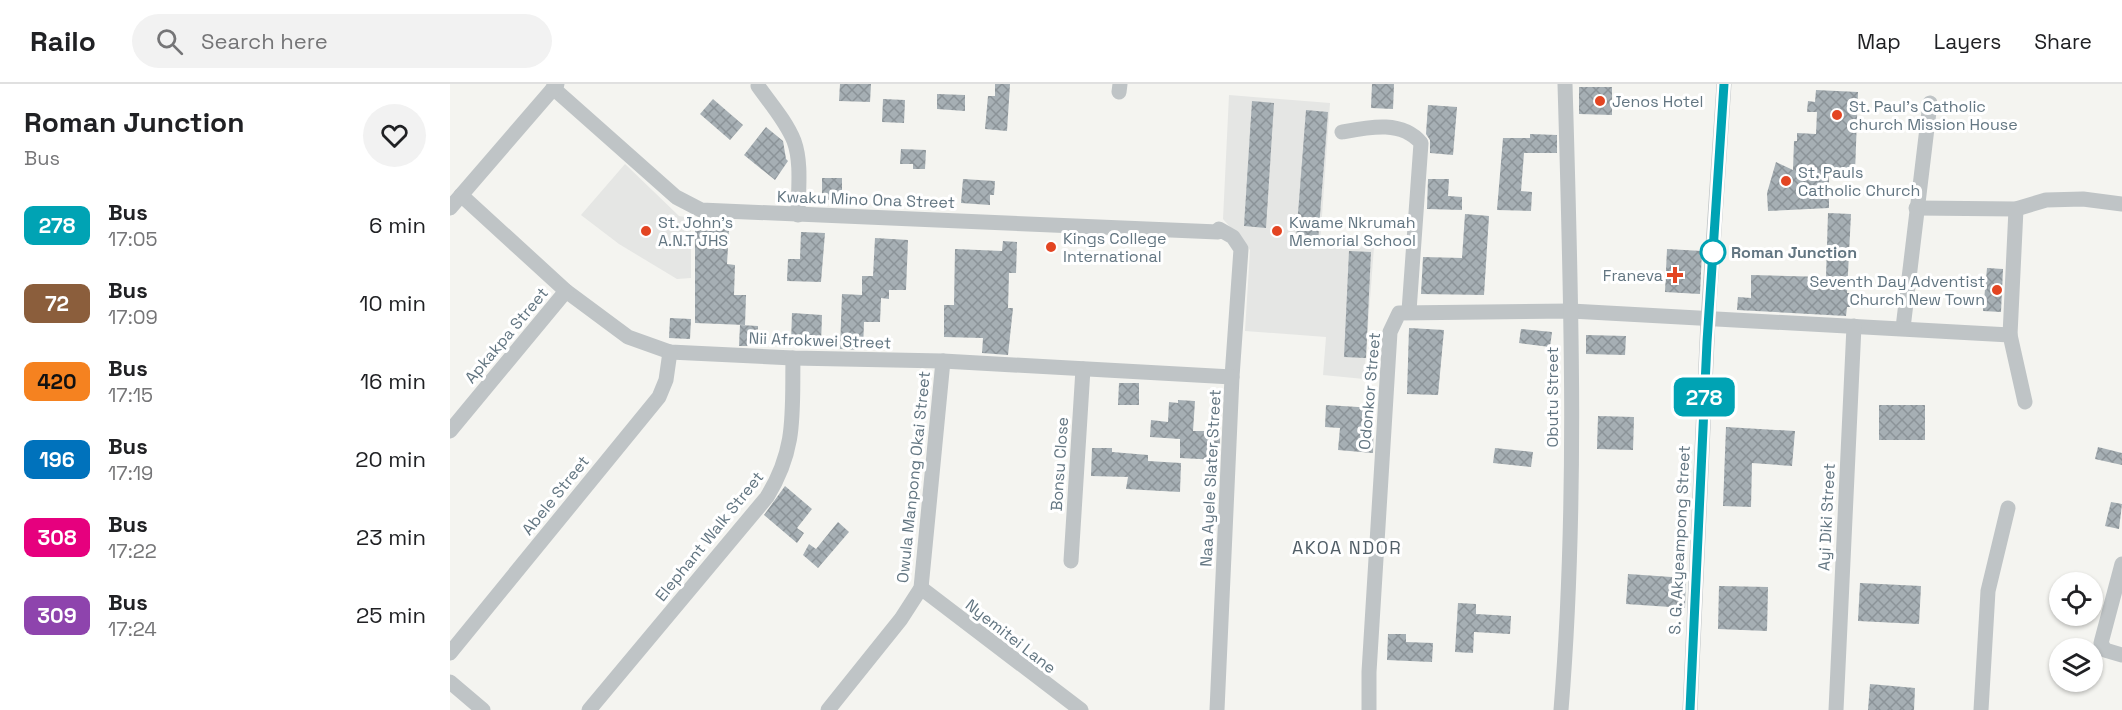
<!DOCTYPE html>
<style>
body{margin:0;font-family:"Space Grotesk",sans-serif;background:#f2f2f2;color:#202124;height:100vh;display:flex;flex-direction:column;font-size:22px;white-space:nowrap}
*{box-sizing:border-box;margin:0}
p{font-size:20px;color:#757577}
.icon{flex:none;width:33px;height:33px;fill:none;stroke:currentColor;stroke-width:2;stroke-linecap:round;stroke-linejoin:round}
.map{position:relative;flex:1;overflow:hidden}
.drawer{display:flex;flex-direction:column;background:#fff;width:450px}
.drawer>*{flex:none}
.badge{padding:0 12px;border-radius:9px;font-size:21px;line-height:39px}
.tools{position:absolute;left:1599px;top:488px;display:grid;gap:12px}
.tools a{display:grid;place-items:center;width:54px;height:54px;border-radius:50%;background:#fff;box-shadow:0 2px 4px #0004;font-size:30px}
.map>.badge{position:absolute;translate:-50% -50%;box-shadow:0 0 0 3px #fff}
.round{display:grid;place-items:center;flex:none;width:63px;height:63px;border-radius:32px;background:#f2f2f2}
.overview{display:flex;align-items:center;justify-content:space-between;height:102px;padding:0 24px}
h1{font-size:28px;font-weight:700;line-height:45px}
ul{padding:0;list-style:none}
li{display:flex;align-items:center;gap:18px;height:78px;padding:0 24px}
li div{flex:1}
li b{display:block;font-size:22px}
li em{font-style:normal}
li .badge{min-width:66px;font-weight:700;text-align:center}
header{display:flex;align-items:center;gap:36px;box-sizing:border-box;height:84px;padding:0 30px;background:#fff;border-bottom:2px solid #e0e0e0}
header strong{font-size:28px}
nav{display:flex;gap:33px;margin-inline-start:auto;font-size:21px}
.search{width:420px;height:54px;background:#f2f2f2;display:flex;align-items:center;gap:15px;box-sizing:border-box;padding:0 21px;border-radius:33px;color:#757577;font-size:22px}
main{display:flex;flex:1;min-height:0}
.map>svg:first-child{display:block}
.built{fill:#e5e6e4}
.building{fill:url(#building-cross-hatch)}
.lines{fill:none;stroke-linecap:round;stroke-linejoin:round}
.minor{stroke:#bfc4c6;stroke-width:15}
.line-casing{stroke:#fff;stroke-width:14}
.line{stroke:#00a3b4;stroke-width:9}
.poi-dot{fill:#e34522;stroke:#fff;stroke-width:2}
.stop-dot{fill:#fff;stroke:#00a3b4;stroke-width:3}
.labels{text-anchor:middle;stroke-width:6;stroke-linejoin:round;paint-order:stroke}
.poi-label{font-size:16px;fill:#637682;stroke:#fff;text-anchor:start}
.street-label{font-size:16px;fill:#637682;stroke:#fff}
.stop-label{font-size:16px;font-weight:bold;fill:#637682;stroke:#fff;text-anchor:start}
.neighbourhood-label{font-size:18px;letter-spacing:1.5px;fill:#515e67;stroke:#fff}
</style>
<header>
<strong>Railo</strong>
<div class="search"><svg class="icon" aria-label="search" viewBox="0 0 24 24"><circle cx="10" cy="10" r="6"/><path d="M15 15l6 6"/></svg>Search here</div>
<nav><a>Map</a><a>Layers</a><a>Share</a></nav>
</header>
<main>
<section class="drawer">
<div class="overview"><div><h1>Roman Junction</h1><p>Bus</p></div><a class="round"><svg class="icon" aria-label="heart" viewBox="0 0 24 24"><path d="M12 20l-8-8c-3-5 5-10 8-4 3-6 11-1 8 4z"/></svg></a></div>
<ul>
<li><span class="badge" style="background:#00a3b4;color:#fff">278</span><div><b>Bus</b><p>17:05</p></div><em>6 min</em></li>
<li><span class="badge" style="background:#8b5e3c;color:#fff">72</span><div><b>Bus</b><p>17:09</p></div><em>10 min</em></li>
<li><span class="badge" style="background:#f58220;color:#111">420</span><div><b>Bus</b><p>17:15</p></div><em>16 min</em></li>
<li><span class="badge" style="background:#0072bc;color:#fff">196</span><div><b>Bus</b><p>17:19</p></div><em>20 min</em></li>
<li><span class="badge" style="background:#e6007e;color:#fff">308</span><div><b>Bus</b><p>17:22</p></div><em>23 min</em></li>
<li><span class="badge" style="background:#8e44ad;color:#fff">309</span><div><b>Bus</b><p>17:24</p></div><em>25 min</em></li>
</ul>
</section>
<div class="map">
<svg width="1672" height="626" viewBox="0 0 1672 626">
<defs>
<pattern id="building-cross-hatch" width="8" height="8" patternUnits="userSpaceOnUse" patternTransform="scale(1.5)"><rect width="8" height="8" fill="#a6afb4"/><path d="M0 0l8 8M0 8l8-8" fill="none" stroke="#8b9398"/></pattern>
</defs>
<rect width="100%" height="100%" fill="#f4f4f0"/>
<!-- built -->
<g class="built">
<path d="M779 11 880 19 870 160 924 163 914 295 873 291 876 253 795 247 800 166 773 135Z"/>
<path d="M175 80 229 132 241 134V194L227 195 169 160 131 131Z"/>
</g>
<!-- building -->
<g class="building">
<path d="M390 0H421L420 18 389 17Z"/>
<path d="M545 0H560L557 47 535 45 538 12H545Z"/>
<path d="M922 0H944L943 25 921 24Z"/>
<path d="M1129 3H1162V31L1129 30Z"/>
<path d="M1366 6 1408 8 1405 88 1379 87V124L1318 127 1317 109 1326 78 1343 86 1344 57H1347V49L1366 50 1367 28H1357L1358 17 1365 18Z"/>
<path d="M487 10 515 11V27L487 25Z"/>
<path d="M263 15 293 41 280 56 250 30Z"/>
<path d="M433 15 455 16 454 39 432 38Z"/>
<path d="M802 17 824 19 816 144 794 142Z"/>
<path d="M978 21 1007 23 1003 71 980 69V56L976 50Z"/>
<path d="M856 26 878 28 868 157 846 155Z"/>
<path d="M316 43 333 57 336 75 338 77 325 96 294 71Z"/>
<path d="M1080 50 1107 51V69H1074L1071 107 1082 108 1081 127 1047 126 1053 54H1080Z"/>
<path d="M451 65 476 66 475 85H463V80H450Z"/>
<rect x="372" y="94" width="20" height="22"/>
<path d="M513 95 545 97 544 111H540V121L511 119Z"/>
<path d="M978 95H999L998 112 1012 113V126L977 125Z"/>
<path d="M1378 129 1401 130 1397 209H1400V223H1397L1396 232 1287 226 1288 213 1301 214V191L1376 193Z"/>
<path d="M1015 130 1039 132 1034 211 971 210 973 173 1012 174Z"/>
<path d="M245 144 279 145 277 180 285 181 284 211H296L295 241 245 239Z"/>
<path d="M351 148 375 149 371 198 337 197 338 175H350Z"/>
<path d="M425 154 458 156 456 206H439V215L431 214 430 238H414L413 266 390 265 392 210 412 211V192H423Z"/>
<path d="M553 157 567 158 566 189H559L558 224H563L558 271 532 269 533 254 494 253V221H504L505 165 552 167Z"/>
<path d="M1217 165 1252 167 1250 210 1215 208Z"/>
<path d="M899 167 921 168 916 274 894 273Z"/>
<path d="M1537 184 1553 185 1551 228 1533 227Z"/>
<path d="M342 229 372 231 371 261 341 260Z"/>
<path d="M220 234 241 235 240 255 219 254Z"/>
<path d="M290 241 308 242 307 262H289Z"/>
<path d="M959 244 994 246 988 311 957 310Z"/>
<path d="M1071 245 1102 248 1100 263 1069 259Z"/>
<path d="M1136 251 1176 252 1175 271 1136 270Z"/>
<path d="M669 299H689V321H668Z"/>
<path d="M728 316 745 317 743 347H758L757 353 770 354 769 376 730 374V355L700 353 701 336 718 338 719 318 728 319Z"/>
<path d="M876 321 924 324 923 369 888 366 890 344 875 343Z"/>
<rect x="1429" y="321" width="46" height="35"/>
<path d="M1148 332 1184 333 1183 366 1147 365Z"/>
<path d="M1276 343 1345 347 1342 382 1302 379 1301 423 1273 422Z"/>
<path d="M1648 363 1672 369V381L1645 375Z"/>
<path d="M642 364H662V368L698 371V377L731 379 730 408 676 405 678 393 641 392Z"/>
<path d="M1045 364 1083 368 1081 383 1043 379Z"/>
<path d="M335 402 362 425 347 444 354 449 347 459 314 431Z"/>
<path d="M1661 418 1672 420 1669 445 1655 442Z"/>
<path d="M388 438 399 448 368 484 353 471 359 460 366 465Z"/>
<path d="M1178 490 1236 494 1235 524 1176 520Z"/>
<path d="M1410 499 1471 502 1469 540 1408 537Z"/>
<path d="M1269 502 1318 503 1317 547 1268 545Z"/>
<path d="M1008 519 1026 520V530L1061 532 1060 550 1024 548 1023 569 1005 568Z"/>
<path d="M938 550H956V558L983 559 982 578 937 576Z"/>
<path d="M1420 600 1465 604 1464 626H1418Z"/>
</g>
<g class="lines">
<!-- minor -->
<g class="minor">
<path d="M308 2C320 19 336 37 344 57 352 79 348 107 348 131"/>
<path d="M103 4 226 113 251 126 768 148 769 145 783 153 791 165 782 293 767 626"/>
<path d="M669 8 670 0"/>
<path d="M892 48C919 43 952 36 971 59L959 227"/>
<path d="M11 111 116 207 178 253 220 268 343 274 493 277 782 293"/>
<path d="M0 124 107 0"/>
<path d="M1466 124 1566 125 1596 116 1633 115 1672 120"/>
<path d="M1453 244 1480 19"/>
<path d="M1560 251 1566 125"/>
<path d="M0 347 116 207"/>
<path d="M621 477 633 285"/>
<path d="M1672 480 1651 559 1655 566 1672 571"/>
<path d="M471 504 631 626"/>
<path d="M0 569 209 313 216 296 220 268"/>
<path d="M0 598 33 626"/>
<path d="M139 626 317 413C347 364 342 329 343 274"/>
<path d="M378 626 451 535 471 504 493 277"/>
<path d="M919 626V588L940 248 949 229 1121 227 1560 251 1575 318"/>
<path d="M1111 626C1128 418 1121 208 1115 0"/>
<path d="M1240 626 1258 236 1274 0"/>
<path d="M1386 626 1404 242"/>
<path d="M1531 626 1538 507 1558 424"/>
</g>
</g>
<g class="lines">
<defs>
<path id="line" d="M1240 626 1257 258 1274 0"/>
</defs>
<!-- line casing -->
<use href="#line" class="line-casing"/>
<!-- line -->
<use href="#line" class="line"/>
</g>
<!-- markers -->
<g class="poi-dot">
<circle cx="1150" cy="17" r="6"/>
<circle cx="1387" cy="31" r="6"/>
<circle cx="1336" cy="97" r="6"/>
<circle cx="196" cy="147" r="6"/>
<circle cx="827" cy="147" r="6"/>
<circle cx="601" cy="163" r="6"/>
<path d="M1222 182h6v6h6v6h-6v6h-6v-6h-6v-6h6z"/>
<circle cx="1547" cy="206" r="6"/>
</g>
<circle class="stop-dot" cx="1263" cy="168" r="12"/>
<g class="labels">
<!-- poi labels -->
<g class="poi-label">
<text x="1162" y="23">Jenos Hotel</text>
<text x="1399" y="28">St. Paul's Catholic<tspan x="1399" dy="18">church Mission House</tspan></text>
<text x="1348" y="94">St. Pauls<tspan x="1348" dy="18">Catholic Church</tspan></text>
<text x="208" y="144">St. John's<tspan x="208" dy="18">A.N.T JHS</tspan></text>
<text x="839" y="144">Kwame Nkrumah<tspan x="839" dy="18">Memorial School</tspan></text>
<text x="613" y="160">Kings College<tspan x="613" dy="18">International</tspan></text>
<text x="1213" y="197" text-anchor="end">Franeva</text>
<text x="1535" y="203" text-anchor="end">Seventh Day Adventist<tspan x="1535" dy="18">Church New Town</tspan></text>
</g>
<!-- street labels -->
<g class="street-label">
<text transform="translate(416 115) rotate(2)" y="6">Kwaku Mino Ona Street</text>
<text transform="translate(56 251) rotate(-50)" y="6">Apkakpa Street</text>
<text transform="translate(370 256) rotate(2)" y="6">Nii Afrokwei Street</text>
<text transform="translate(919 307) rotate(-85)" y="6">Odonkor Street</text>
<text transform="translate(1102 313) rotate(-90)" y="6">Obutu Street</text>
<text transform="translate(609 380) rotate(-86)" y="6">Bonsu Close</text>
<text transform="translate(463 393) rotate(-84)" y="6">Owula Manpong Okai Street</text>
<text transform="translate(760 394) rotate(-87)" y="6">Naa Ayele Slater Street</text>
<text transform="translate(105 411) rotate(-51)" y="6">Abele Street</text>
<text transform="translate(1376 433) rotate(-87)" y="6">Ayi Diki Street</text>
<text transform="translate(259 452) rotate(-51)" y="6">Elephant Walk Street</text>
<text transform="translate(1229 456) rotate(-87)" y="6">S. G. Akyeampong Street</text>
<text transform="translate(561 552) rotate(38)" y="6">Nyemitei Lane</text>
</g>
<!-- stop labels -->
<g class="stop-label">
<text x="1281" y="174">Roman Junction</text>
</g>
<!-- neighbourhood labels -->
<g class="neighbourhood-label">
<text x="897" y="470">AKOA NDOR</text>
</g>
</g>
</svg>
<div class="tools">
<a><svg class="icon" aria-label="locate" viewBox="0 0 24 24"><circle cx="12" cy="12" r="6"/><path d="M12 2v4M12 18v4M2 12h4M18 12h4"/></svg></a>
<a><svg class="icon" aria-label="layers" viewBox="0 0 24 24"><path d="M12 4l9 5-9 5-9-5zM3 14l9 5 9-5"/></svg></a>
</div>
<b class="badge" style="left:1254px;top:313px;background:#00a3b4;color:#fff">278</b>
</div>
</main>
